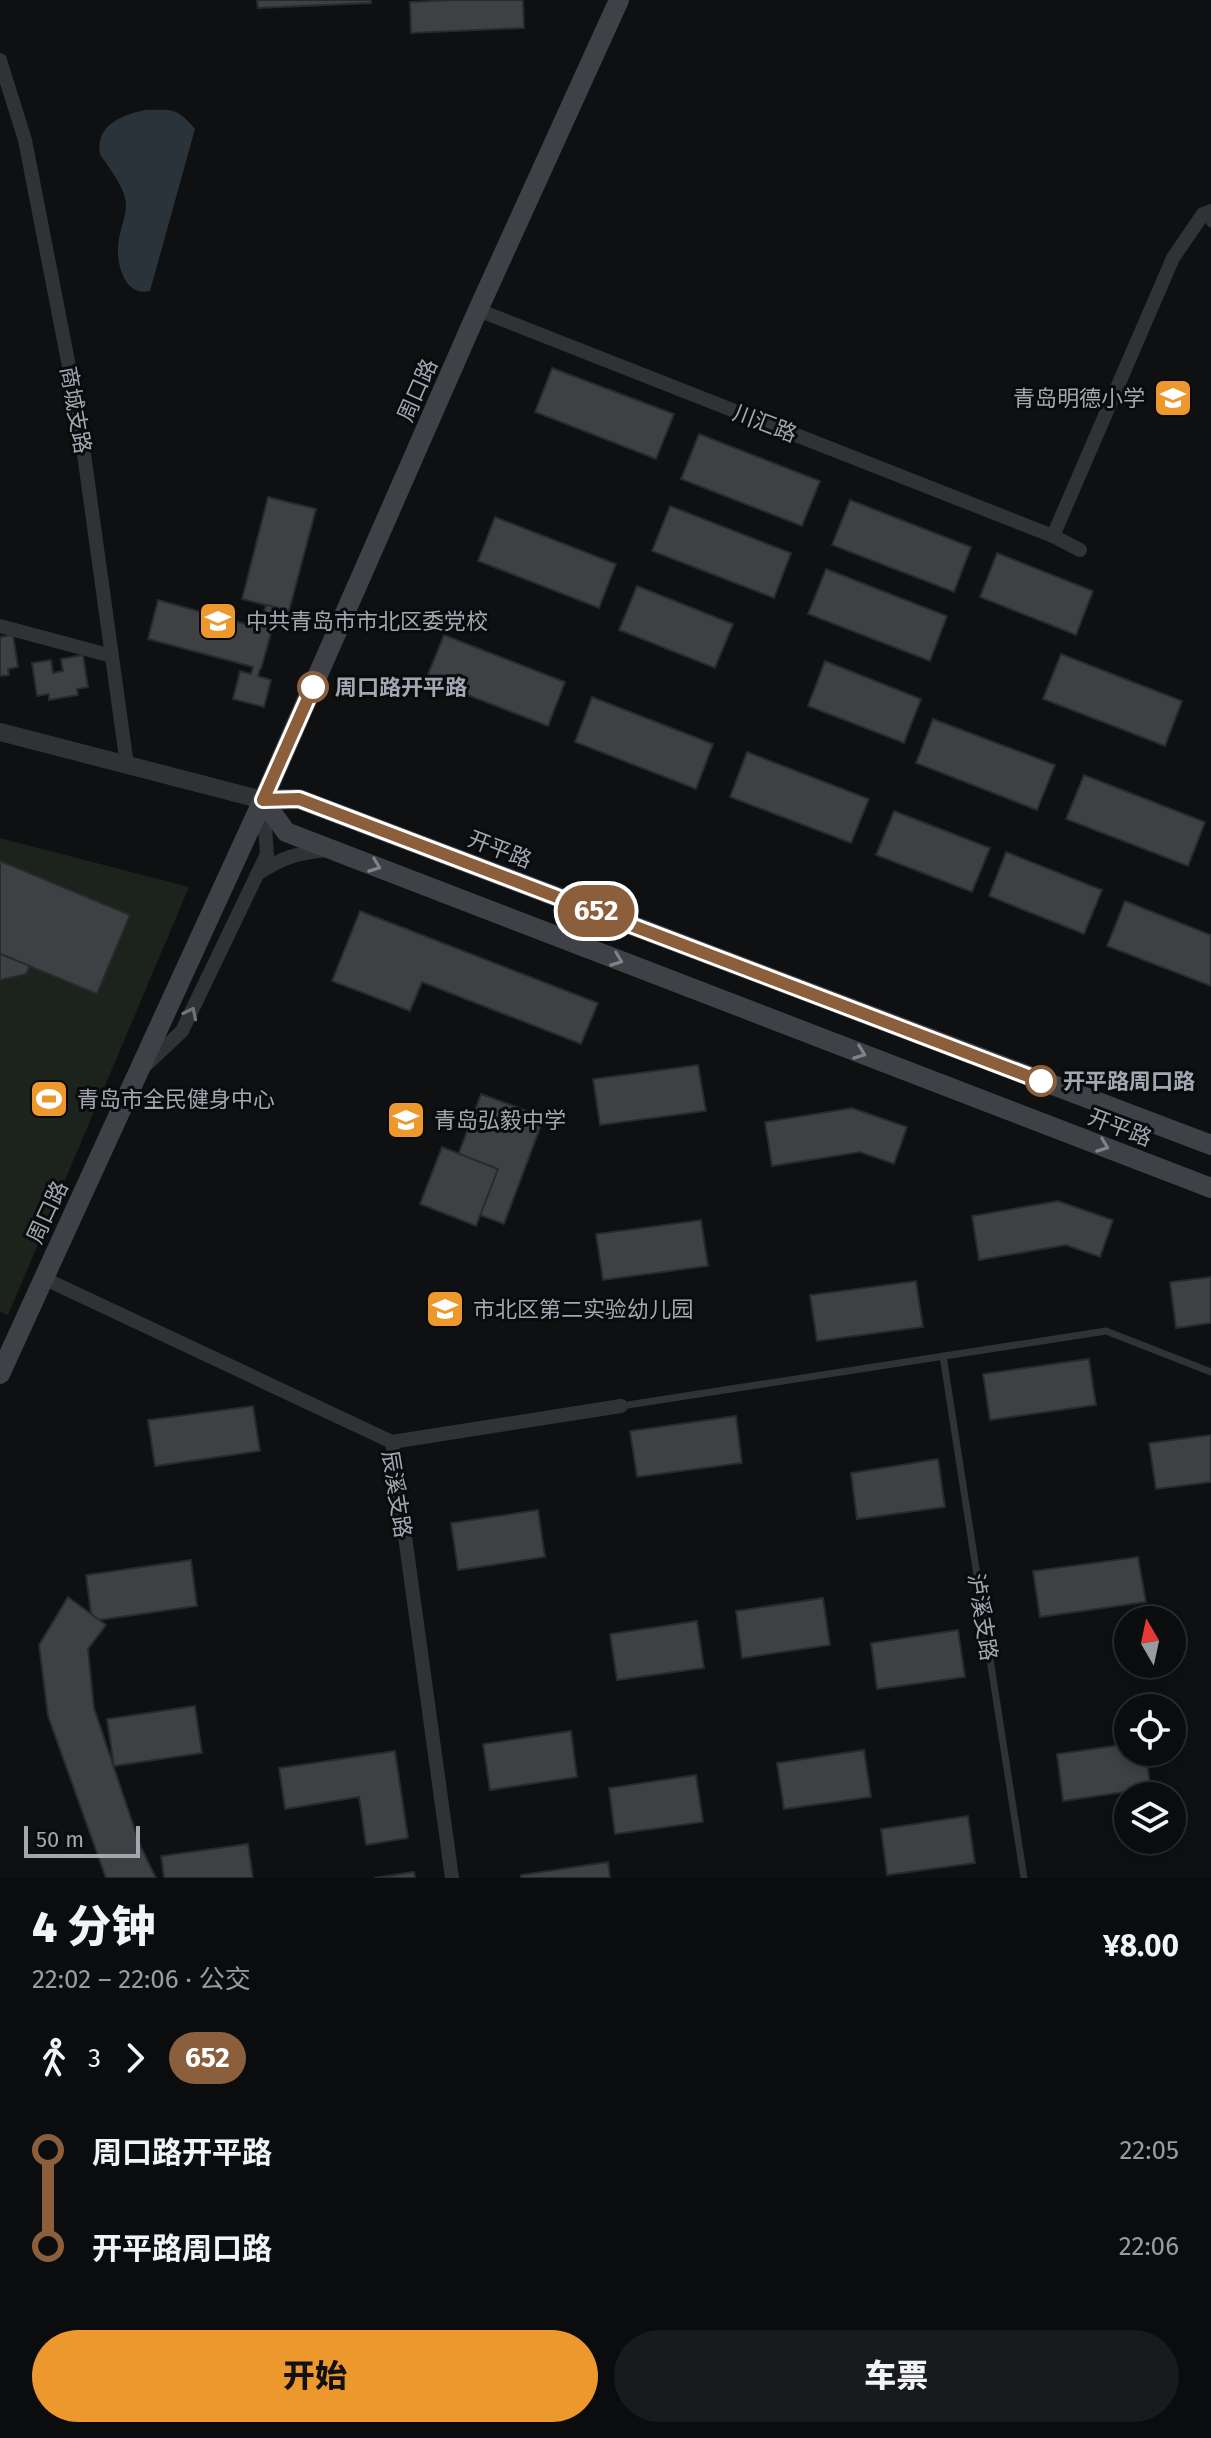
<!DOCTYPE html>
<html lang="zh">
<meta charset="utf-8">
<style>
body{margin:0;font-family:"Fira Sans","Noto Sans SC",sans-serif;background:#191a1b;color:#f1f3f6;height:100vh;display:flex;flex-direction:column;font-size:30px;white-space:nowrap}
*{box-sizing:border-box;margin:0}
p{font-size:26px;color:#9a9b9d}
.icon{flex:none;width:44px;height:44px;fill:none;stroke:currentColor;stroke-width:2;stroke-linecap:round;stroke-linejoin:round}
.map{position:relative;height:1878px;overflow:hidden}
.panel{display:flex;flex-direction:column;background:#0b0c0d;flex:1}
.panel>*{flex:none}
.badge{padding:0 16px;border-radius:26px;font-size:28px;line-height:52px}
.needle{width:52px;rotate:351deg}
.buttons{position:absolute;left:1114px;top:1606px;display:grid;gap:16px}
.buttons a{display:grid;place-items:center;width:72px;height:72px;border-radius:50%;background:#0b0c0d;box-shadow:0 4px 12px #0003,0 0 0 2px #2b2c2e;font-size:40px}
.scale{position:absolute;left:24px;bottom:20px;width:116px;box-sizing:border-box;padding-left:8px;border:4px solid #a1a8b1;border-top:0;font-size:22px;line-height:28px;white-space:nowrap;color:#a1a8b1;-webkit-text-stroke:6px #0a0b0c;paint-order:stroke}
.map>.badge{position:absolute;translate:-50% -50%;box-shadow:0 0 0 4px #fff}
.legs{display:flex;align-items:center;gap:12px;height:88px;padding:0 32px;font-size:26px}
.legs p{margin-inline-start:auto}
.headline{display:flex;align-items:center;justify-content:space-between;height:136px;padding:0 32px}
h1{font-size:44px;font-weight:800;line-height:60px}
.cta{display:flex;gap:16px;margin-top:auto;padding:16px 32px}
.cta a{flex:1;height:92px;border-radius:48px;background:#ec982c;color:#111;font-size:32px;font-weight:800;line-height:92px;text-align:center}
.cta a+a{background:#191a1b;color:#f1f3f6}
ul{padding:0 32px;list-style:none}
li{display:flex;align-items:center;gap:28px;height:96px;font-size:30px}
li i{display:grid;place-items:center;width:12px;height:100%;margin:0 10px;background:currentColor}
li i::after{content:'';width:20px;height:20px;margin:-10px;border:6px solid;border-radius:50%;background:#0b0c0d}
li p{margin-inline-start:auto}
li:first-child i{background:linear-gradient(#0000 50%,currentColor 0)}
li:last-child i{background:linear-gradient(currentColor 50%,#0000 0)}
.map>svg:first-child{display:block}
.grass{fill:#1c231c}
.water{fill:#293339}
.building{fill:#3e4044;stroke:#292a2d;stroke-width:2}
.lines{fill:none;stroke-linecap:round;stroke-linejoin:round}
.service{stroke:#313236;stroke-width:7}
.minor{stroke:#313236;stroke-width:14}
.tertiary{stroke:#313236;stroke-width:18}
.secondary{stroke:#3f4146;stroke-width:20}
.oneway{stroke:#7f848c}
.oneway2{stroke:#6f737a}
.line-1-casing{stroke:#fff;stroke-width:18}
.line-1{stroke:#8b5e3c;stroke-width:12}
.stop-1-dot{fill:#fff;stroke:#8b5e3c;stroke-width:4}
.labels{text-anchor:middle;stroke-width:6;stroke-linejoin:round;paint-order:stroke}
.street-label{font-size:22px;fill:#a1a8b1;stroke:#0a0b0c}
.poi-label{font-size:22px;fill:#a1a8b1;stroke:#0a0b0c;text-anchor:start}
.stop-label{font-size:22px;font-weight:bold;fill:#a1a8b1;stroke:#0a0b0c;text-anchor:start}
</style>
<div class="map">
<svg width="1211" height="1878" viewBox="0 0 1211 1878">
<rect width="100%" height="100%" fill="#0f1011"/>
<!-- grass -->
<path class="grass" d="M0 838 189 887 8 1315 0 1312Z"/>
<!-- water -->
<path class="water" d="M145 110C173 110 176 107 195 129L150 291C126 297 117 267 118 248 118 233 126 219 126 204 125 187 109 168 100 154 95 125 122 115 145 110Z"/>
<!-- building -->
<g class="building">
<path d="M257 0H371V3L258 8Z"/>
<path d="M453 0H523L524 28 411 33 410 2Z"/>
<path d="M552 368 674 414 656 459 535 412Z"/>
<path d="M699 434 820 481 802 526 681 479Z"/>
<path d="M268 497 316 509 289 611 242 599Z"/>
<path d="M850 500 971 547 954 592 832 545Z"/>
<path d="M670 506 791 553 774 598 652 551Z"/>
<path d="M495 517 616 564 599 608 478 561Z"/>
<path d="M997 553 1093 591 1076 635 980 597Z"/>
<path d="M826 569 947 616 930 661 808 614Z"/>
<path d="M637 586 733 624 715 668 619 630Z"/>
<path d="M158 600 260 628 266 605 278 608 261 669H260L258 676 271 680 264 707 233 699 240 671 251 674 253 667 148 639Z"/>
<path d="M13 635 18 667 8 669 9 675 0 676V637Z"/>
<path d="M444 635 565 682 548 726 426 679Z"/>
<path d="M1061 654 1182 701 1165 746 1043 699Z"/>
<path d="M83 655 88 687 77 689 78 695 49 700V694L37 696 32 663 51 660 53 673 63 671 61 659Z"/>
<path d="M825 661 921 699 904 743 808 706Z"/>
<path d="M592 697 713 744 696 789 575 742Z"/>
<path d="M933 719 1055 765 1037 810 916 763Z"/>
<path d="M747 752 869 799 851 843 730 797Z"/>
<path d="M1084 775 1205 822 1188 866 1066 819Z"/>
<path d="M894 811 990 848 972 892 876 855Z"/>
<path d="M1006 852 1102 890 1084 934 989 896Z"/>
<path d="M0 861 130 915 97 994 0 954Z"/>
<path d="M1125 901 1211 935V986L1107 946Z"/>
<path d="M360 911 598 1003 581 1044 422 982 410 1011 332 981Z"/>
<path d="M0 954 30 966 26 974 0 980Z"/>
<path d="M698 1065 706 1111 600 1125 593 1079Z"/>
<path d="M481 1094 544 1117 504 1224 431 1197 439 1176 449 1179Z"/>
<path d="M852 1108 907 1127 894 1164 860 1152 772 1166 765 1122Z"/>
<path d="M442 1147 498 1169 476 1226 420 1204Z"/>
<path d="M1058 1201 1113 1220 1100 1257 1066 1245 979 1260 972 1216Z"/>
<path d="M701 1220 708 1266 603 1280 596 1234Z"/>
<path d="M1211 1277V1323L1176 1328 1170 1282Z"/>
<path d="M916 1281 923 1327 817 1341 810 1295Z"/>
<path d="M1089 1359 1096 1405 990 1420 983 1374Z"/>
<path d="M253 1406 260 1451 155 1466 148 1420Z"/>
<path d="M736 1416 742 1463 637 1477 630 1431Z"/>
<path d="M1211 1435V1482L1156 1489 1149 1443Z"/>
<path d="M938 1459 945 1507 857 1519 851 1473Z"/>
<path d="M538 1510 545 1557 458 1570 451 1523Z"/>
<path d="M1138 1557 1146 1602 1040 1617 1033 1571Z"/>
<path d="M191 1560 197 1606 92 1621 86 1575Z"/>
<path d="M68 1597 106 1625 88 1649 94 1708 140 1845 156 1878H106L48 1716 39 1645Z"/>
<path d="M823 1598 830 1645 742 1658 736 1611Z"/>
<path d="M697 1621 704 1668 617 1680 610 1634Z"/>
<path d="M958 1630 965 1677 877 1689 871 1643Z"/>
<path d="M195 1706 202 1753 114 1766 107 1719Z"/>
<path d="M571 1731 577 1777 490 1790 483 1744Z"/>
<path d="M1128 1744V1752H1145L1151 1788 1063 1801 1057 1754Z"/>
<path d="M864 1750 871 1797 784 1809 777 1763Z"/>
<path d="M395 1751 408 1838 366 1845 359 1797 285 1809 279 1768Z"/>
<path d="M696 1775 703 1822 615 1834 609 1788Z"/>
<path d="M968 1816 975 1863 887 1875 881 1829Z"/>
<path d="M248 1844 253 1878H164L161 1856Z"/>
<path d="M608 1862 610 1878H521V1875Z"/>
<path d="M414 1872 415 1878H374Z"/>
</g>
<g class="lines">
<!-- service -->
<g class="service">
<path d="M1203 214 1211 224"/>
<path d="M943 1356 1024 1878"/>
<path d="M621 1406 1106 1331 1211 1372"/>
</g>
<!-- minor -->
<g class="minor">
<path d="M0 60 25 140 79 418 127 765"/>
<path d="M478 310 1053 536 1080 550"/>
<path d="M1053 536 1173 258 1203 214 1211 211"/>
<path d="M0 626 112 656"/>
<path d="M257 874C283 857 297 853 327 850"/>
<path d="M143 1068 182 1031 267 854 263 801"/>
<path d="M43 1278 392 1442"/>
<path d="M392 1442 452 1878"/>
<path d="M392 1442 621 1406"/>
</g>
<!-- tertiary -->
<path class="tertiary" d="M0 732 263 800"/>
<!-- secondary -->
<g class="secondary">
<path d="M263 800 286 832 1211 1188"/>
<path d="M263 800 299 799 1211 1145"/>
<path d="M0 1374 263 800 478 310 619 0"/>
</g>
</g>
<!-- one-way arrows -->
<defs><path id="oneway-chevron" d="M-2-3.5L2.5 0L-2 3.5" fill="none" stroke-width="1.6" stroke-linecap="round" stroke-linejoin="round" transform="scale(2)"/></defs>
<g class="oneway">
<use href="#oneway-chevron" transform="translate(375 866) rotate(21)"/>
<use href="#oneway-chevron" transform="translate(617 960) rotate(21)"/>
<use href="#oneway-chevron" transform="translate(860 1053) rotate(21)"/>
<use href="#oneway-chevron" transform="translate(1103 1146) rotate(21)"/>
</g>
<use class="oneway2" href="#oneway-chevron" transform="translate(191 1013) rotate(-64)"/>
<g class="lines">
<defs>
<path id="line-1" d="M313 687 263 800 299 799 1041 1081"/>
</defs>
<!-- line-1 casing -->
<use href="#line-1" class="line-1-casing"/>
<!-- line-1 -->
<use href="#line-1" class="line-1"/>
</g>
<!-- icons -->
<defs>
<symbol id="school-square" viewBox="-11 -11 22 22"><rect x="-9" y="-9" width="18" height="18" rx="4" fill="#ec982c" stroke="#0a0b0c"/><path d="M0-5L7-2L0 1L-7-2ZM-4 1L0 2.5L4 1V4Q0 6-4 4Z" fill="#fff"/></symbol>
<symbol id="university-square" viewBox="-11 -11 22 22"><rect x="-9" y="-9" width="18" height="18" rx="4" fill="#ec982c" stroke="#0a0b0c"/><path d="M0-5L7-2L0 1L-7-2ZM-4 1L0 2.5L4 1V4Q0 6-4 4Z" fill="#fff"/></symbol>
<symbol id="stadium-square" viewBox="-11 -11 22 22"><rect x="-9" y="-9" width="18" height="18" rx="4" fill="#ec982c" stroke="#0a0b0c"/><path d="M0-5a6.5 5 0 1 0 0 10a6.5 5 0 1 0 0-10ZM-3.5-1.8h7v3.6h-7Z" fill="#fff"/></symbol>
</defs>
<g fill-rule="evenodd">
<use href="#school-square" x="1151" y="376" width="44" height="44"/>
<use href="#university-square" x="196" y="599" width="44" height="44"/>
<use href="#stadium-square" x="27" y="1077" width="44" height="44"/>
<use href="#school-square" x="384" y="1098" width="44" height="44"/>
<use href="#school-square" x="423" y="1287" width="44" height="44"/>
</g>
<!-- markers -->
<g class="stop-1-dot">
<circle cx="313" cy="687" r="14"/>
<circle cx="1041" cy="1081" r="14"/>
</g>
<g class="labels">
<!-- street labels -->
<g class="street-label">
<text transform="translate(417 390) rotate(-66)" y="8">周口路</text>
<text transform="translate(76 410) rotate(80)" y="8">商城支路</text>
<text transform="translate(765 423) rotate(21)" y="8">川汇路</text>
<text transform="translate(500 849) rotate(21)" y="8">开平路</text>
<text transform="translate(1120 1127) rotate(21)" y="8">开平路</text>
<text transform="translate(47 1212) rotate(-65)" y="8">周口路</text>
<text transform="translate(397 1494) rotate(81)" y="8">辰溪支路</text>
<text transform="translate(983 1617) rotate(81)" y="8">泸溪支路</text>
</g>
<!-- poi labels -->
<g class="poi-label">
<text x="1145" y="406" text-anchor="end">青岛明德小学</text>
<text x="246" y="629">中共青岛市市北区委党校</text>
<text x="77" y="1107">青岛市全民健身中心</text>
<text x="434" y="1128">青岛弘毅中学</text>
<text x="473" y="1317">市北区第二实验幼儿园</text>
</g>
<!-- stop labels -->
<g class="stop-label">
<text x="335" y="695">周口路开平路</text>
<text x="1063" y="1089">开平路周口路</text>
</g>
</g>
</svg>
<div class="buttons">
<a><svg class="needle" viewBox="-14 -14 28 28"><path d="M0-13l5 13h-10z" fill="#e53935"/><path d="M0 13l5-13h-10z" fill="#9a9b9d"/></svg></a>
<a><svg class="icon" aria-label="locate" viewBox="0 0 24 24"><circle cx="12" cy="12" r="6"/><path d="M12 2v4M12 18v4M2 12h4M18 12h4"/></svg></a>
<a><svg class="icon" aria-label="layers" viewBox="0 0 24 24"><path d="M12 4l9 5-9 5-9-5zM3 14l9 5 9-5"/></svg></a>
</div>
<div class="scale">50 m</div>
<b class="badge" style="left:596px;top:911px;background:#8b5e3c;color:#fff">652</b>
</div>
<section class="panel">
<div class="headline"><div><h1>4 分钟</h1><p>22:02 – 22:06 · 公交</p></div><b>¥8.00</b></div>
<div class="legs"><svg class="icon" aria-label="walk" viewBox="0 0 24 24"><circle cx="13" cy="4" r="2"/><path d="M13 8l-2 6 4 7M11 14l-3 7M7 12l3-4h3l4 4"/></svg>3<svg class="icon" aria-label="forward" viewBox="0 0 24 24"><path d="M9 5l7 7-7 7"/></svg><b class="badge" style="background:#8b5e3c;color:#fff">652</b></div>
<ul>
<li><i style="color:#8b5e3c"></i><b>周口路开平路</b><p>22:05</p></li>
<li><i style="color:#8b5e3c"></i><b>开平路周口路</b><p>22:06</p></li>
</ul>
<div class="cta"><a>开始</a><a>车票</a></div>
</section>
